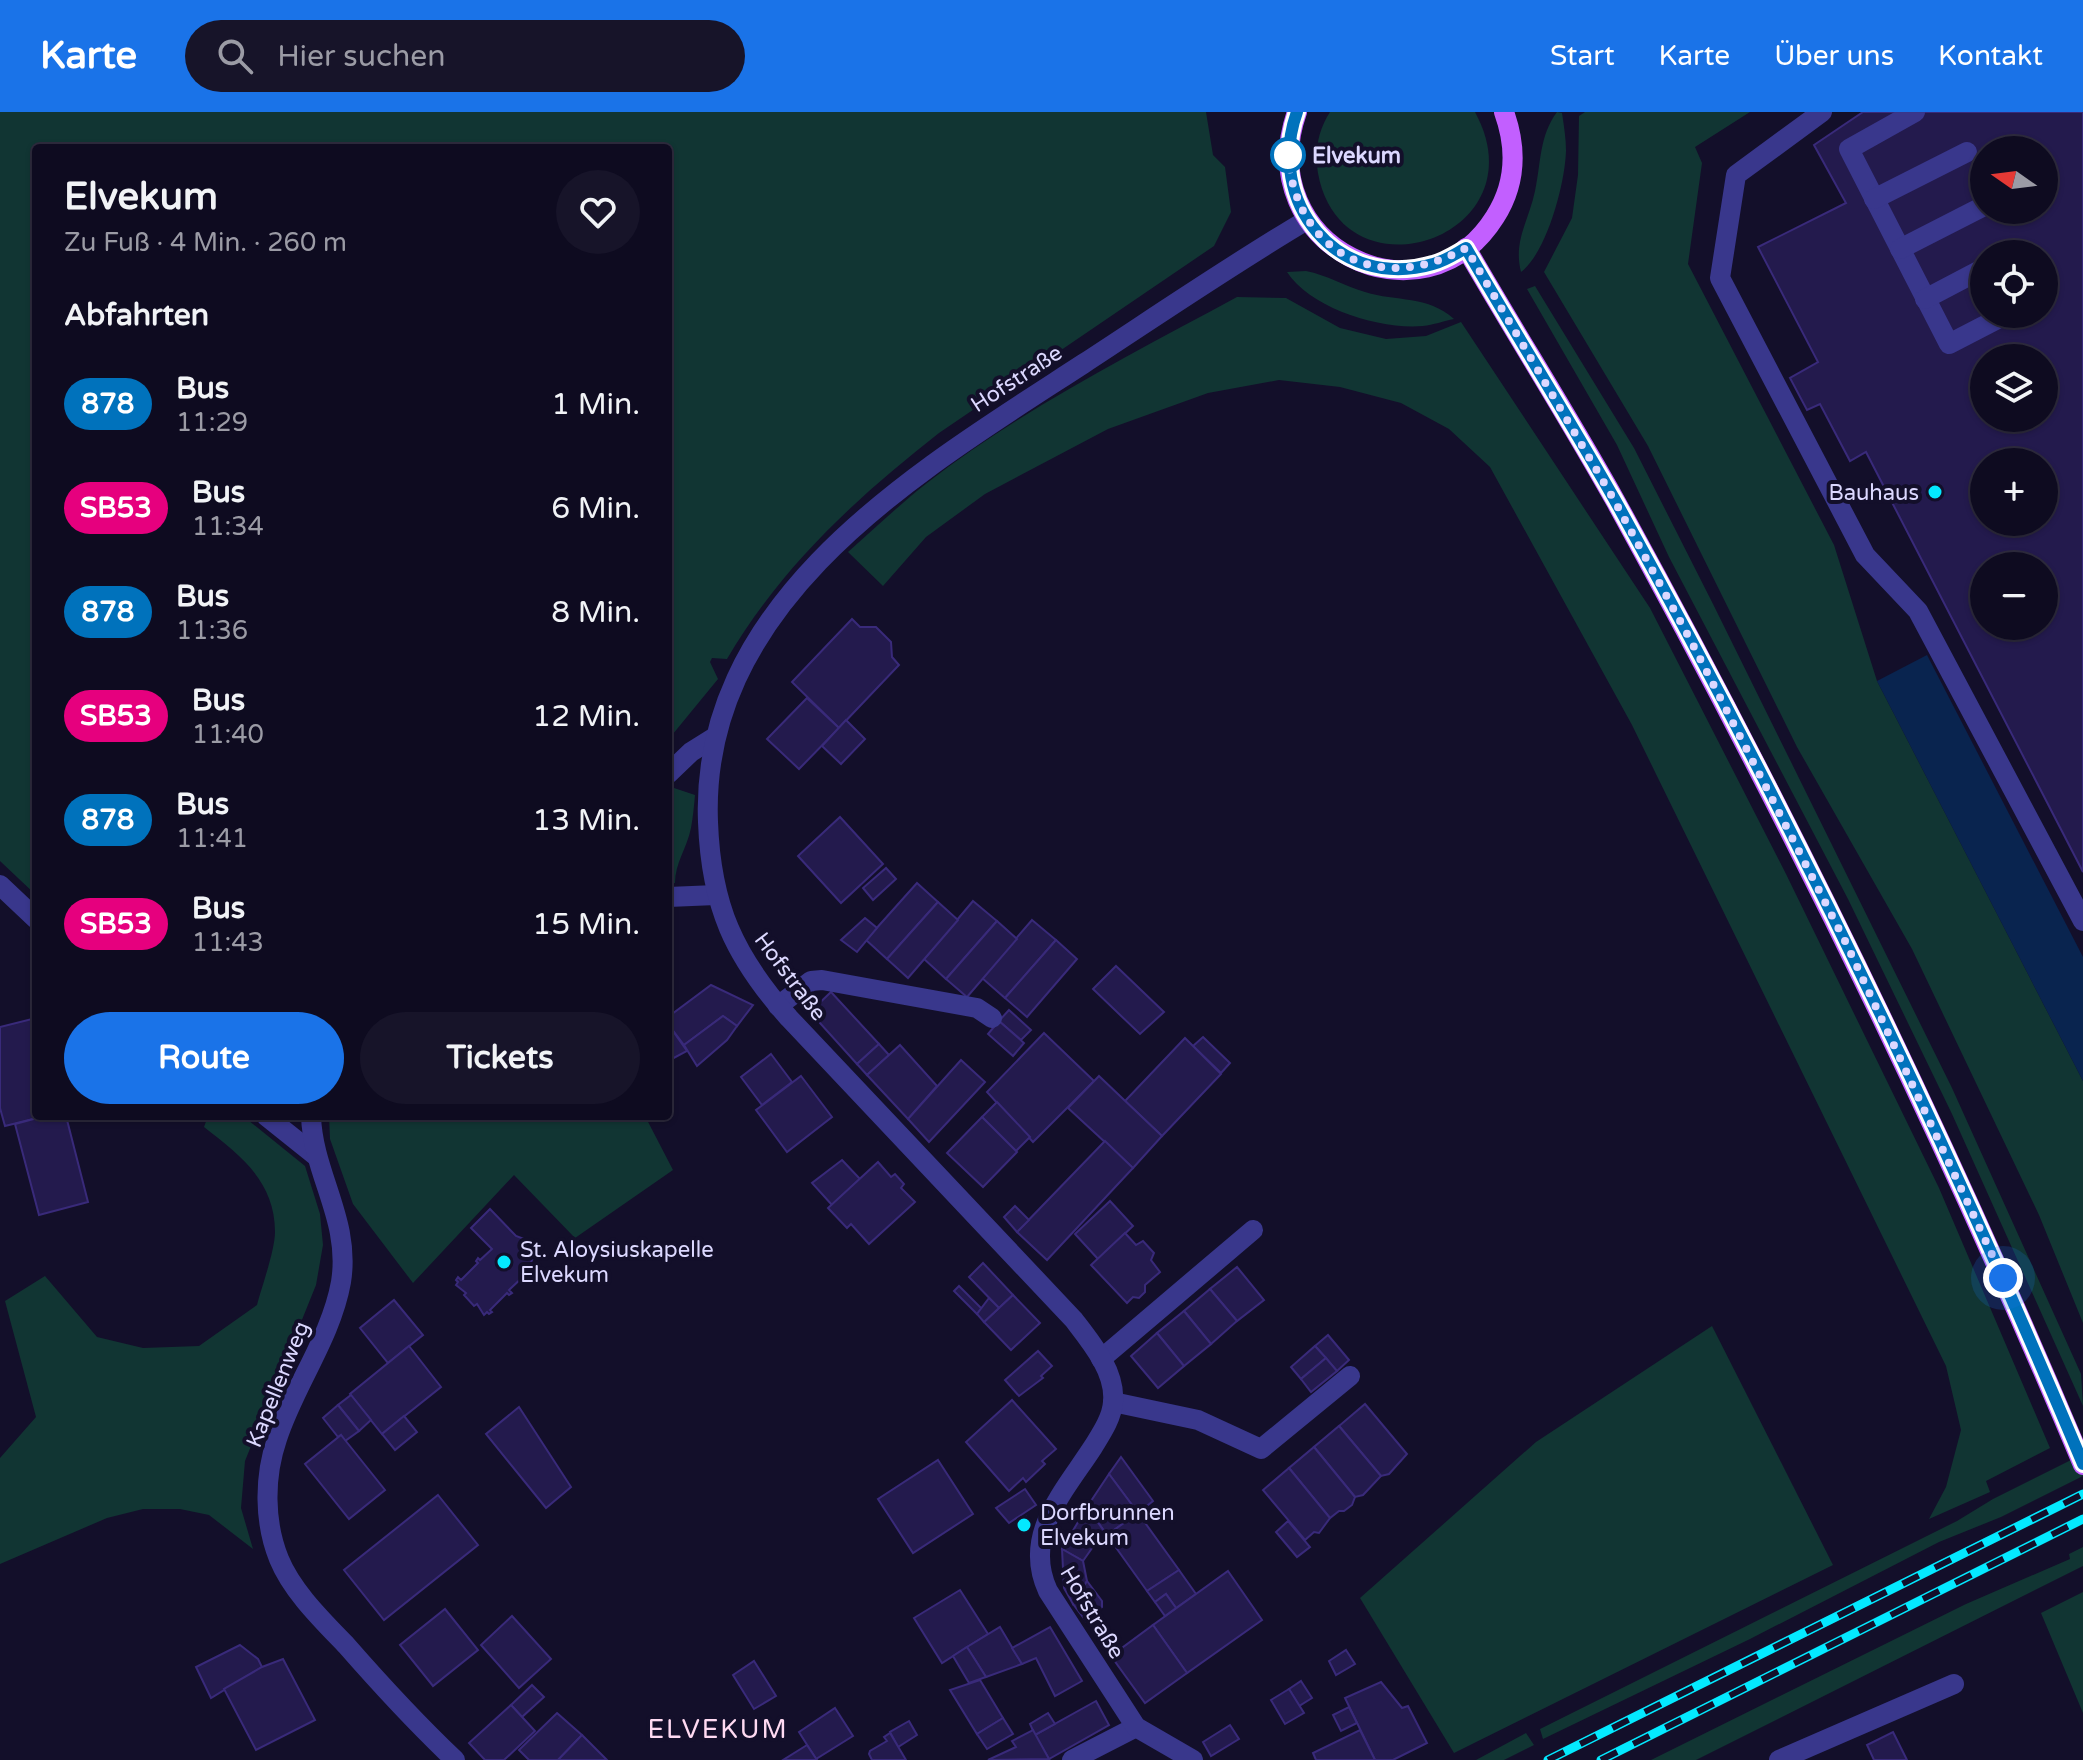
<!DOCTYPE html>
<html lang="de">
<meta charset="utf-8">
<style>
body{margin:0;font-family:"Varela Round",sans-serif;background:#171429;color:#f1f3f6;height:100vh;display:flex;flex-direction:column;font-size:30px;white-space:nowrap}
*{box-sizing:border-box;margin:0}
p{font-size:26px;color:#9b9ba5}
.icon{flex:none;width:44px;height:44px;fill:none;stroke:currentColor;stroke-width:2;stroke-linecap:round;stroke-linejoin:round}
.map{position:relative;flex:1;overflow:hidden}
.panel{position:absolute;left:32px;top:32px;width:640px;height:976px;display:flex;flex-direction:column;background:#0e0b20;border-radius:8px;box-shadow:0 2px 6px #0004,0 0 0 2px #2e2b3e}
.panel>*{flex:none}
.badge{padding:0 16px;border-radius:26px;font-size:28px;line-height:52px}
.needle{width:52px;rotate:284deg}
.buttons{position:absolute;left:1970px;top:24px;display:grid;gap:16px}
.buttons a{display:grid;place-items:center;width:88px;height:88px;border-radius:50%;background:#0e0b20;box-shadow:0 2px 6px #0004,0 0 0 2px #2e2b3e;font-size:40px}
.you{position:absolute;width:40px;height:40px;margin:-20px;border:6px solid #fff;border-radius:50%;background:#1a73e8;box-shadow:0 0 0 12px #1a73e833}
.map>.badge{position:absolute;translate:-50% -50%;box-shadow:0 0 0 4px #fff}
h2{padding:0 32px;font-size:30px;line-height:72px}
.round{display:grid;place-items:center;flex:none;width:84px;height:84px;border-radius:42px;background:#171429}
.summary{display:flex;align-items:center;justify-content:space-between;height:136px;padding:0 32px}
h1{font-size:38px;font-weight:700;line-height:60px}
.button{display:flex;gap:16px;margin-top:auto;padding:16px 32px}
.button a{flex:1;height:92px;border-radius:48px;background:#1a73e8;color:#fff;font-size:32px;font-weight:700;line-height:92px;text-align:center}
.button a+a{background:#171429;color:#f1f3f6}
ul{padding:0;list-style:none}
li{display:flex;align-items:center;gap:24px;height:104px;padding:0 32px}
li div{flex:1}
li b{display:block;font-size:30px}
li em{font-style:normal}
li .badge{min-width:88px;font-weight:700;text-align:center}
header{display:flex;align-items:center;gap:48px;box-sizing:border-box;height:112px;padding:0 40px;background:#1a73e8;color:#fff}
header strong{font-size:38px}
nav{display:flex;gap:44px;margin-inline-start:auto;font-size:28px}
.search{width:560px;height:72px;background:#171429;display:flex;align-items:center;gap:20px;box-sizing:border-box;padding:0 28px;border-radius:44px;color:#9b9ba5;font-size:30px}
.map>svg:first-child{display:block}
.green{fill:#113533}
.water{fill:#09244f}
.building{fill:#231a4d;stroke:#392a7a;stroke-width:2;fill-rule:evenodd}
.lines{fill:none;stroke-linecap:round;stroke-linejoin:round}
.minor{stroke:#39378c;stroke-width:20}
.major{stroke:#c25fff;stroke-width:20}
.rail-casing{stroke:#04e9ff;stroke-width:9}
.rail{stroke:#130f2a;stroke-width:6;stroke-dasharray:18;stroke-linecap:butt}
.line-casing{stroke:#fff;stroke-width:18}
.line{stroke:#0072bc;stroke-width:12}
.walk{stroke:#dcd8ff;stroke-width:8;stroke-dasharray:0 14.4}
.stop-dot{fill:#fff;stroke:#0072bc;stroke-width:4}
.poi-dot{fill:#04e9ff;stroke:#130f2a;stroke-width:3}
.labels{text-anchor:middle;stroke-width:8;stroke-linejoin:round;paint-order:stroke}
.stop-label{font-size:22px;font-weight:bold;fill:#dcd8ff;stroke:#130f2a;text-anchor:start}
.street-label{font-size:22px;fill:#dcd8ff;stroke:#130f2a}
.poi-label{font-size:22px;fill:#dcd8ff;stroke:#130f2a;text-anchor:start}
.quarter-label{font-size:26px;letter-spacing:2px;fill:#ffdaf2;stroke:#130f2a}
</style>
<header>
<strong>Karte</strong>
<div class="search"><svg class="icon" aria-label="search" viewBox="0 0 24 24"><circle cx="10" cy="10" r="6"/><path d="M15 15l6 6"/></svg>Hier suchen</div>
<nav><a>Start</a><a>Karte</a><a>Über uns</a><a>Kontakt</a></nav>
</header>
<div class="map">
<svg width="2083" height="1648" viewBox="0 0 2083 1648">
<rect width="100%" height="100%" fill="#130f2a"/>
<!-- green -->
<g class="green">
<path d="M0 0H1206L1213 43 1225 55 1231 100 1214 134 939 321C856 386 781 455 727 547L712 546 710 550 718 567 668 628V36H36V783L0 749Z"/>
<path d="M1330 0H1475C1540 119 1359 187 1322 77 1313 50 1315 23 1330 0Z"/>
<path d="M1557 0 1562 1C1564 14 1566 27 1566 39 1565 72 1547 140 1521 160 1513 129 1529 108 1535 79 1541 52 1539 24 1557 0Z"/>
<path d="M1585 0H1750L1695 35 1702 51 1688 152 1834 433 1877 569 2083 969V1211L2039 1103 1912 837 1797 635 1648 334 1544 160 1572 106 1578 63 1579 4Z"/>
<path d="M1306 159C1327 163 1344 174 1365 180 1397 190 1427 183 1454 207 1444 209 1433 213 1423 214 1380 218 1310 196 1287 160Z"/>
<path d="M1535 174 1634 336 1713 492 1952 976 2081 1262 2083 1294 1952 1002 1848 787 1669 445 1617 333 1527 177Z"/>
<path d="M1237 185 1286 186 1340 216 1386 227 1426 224 1461 210 1650 496 1786 762 1939 1076 2050 1336 1986 1369 1990 1380 1929 1407 1946 1375 1961 1318 1946 1254 1632 613 1490 355 1449 317 1401 291 1340 275 1279 268 1208 281 1108 317 985 382 926 425 883 474 848 440C874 417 899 393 927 371 1022 297 1132 242 1237 185Z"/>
<path d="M674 676 695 683C694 694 693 705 691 716 687 736 675 751 675 771L668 772V682Z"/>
<path d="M208 1004H243L305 1054 320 1102 323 1133 316 1173 245 1349 241 1396 253 1437 209 1403 180 1397H143L107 1406 0 1452V1346L36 1305 5 1189 45 1164 97 1225 143 1236 199 1234 257 1193C262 1174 275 1138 275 1120 275 1069 240 1043 204 1015Z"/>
<path d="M329 1004H645L673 1058 575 1126 514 1063 413 1171 353 1092 330 1027Z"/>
<path d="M1712 1214 1833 1453 1454 1641 1360 1486 1536 1330Z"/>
<path d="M2083 1342V1364L2001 1405 1939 1430 1750 1527 1543 1627 1540 1617 1957 1409 1993 1387Z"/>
<path d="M2083 1435V1454L1696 1648H1651L1966 1492 2070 1447 2069 1442Z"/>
<path d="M2083 1480V1601L2041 1501Z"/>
<path d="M1526 1621 1534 1633 1504 1648H1476Z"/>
</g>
<!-- water -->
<path class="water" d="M1927 543 2083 845V969L1877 569Z"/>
<!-- building -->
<g class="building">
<path d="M1863 0H2083V760L1866 340 1850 349 1820 292 1807 298 1790 266 1818 250 1758 135 1846 91 1814 33ZM1984 38H2044V98H1984ZM1984 142H2044V202H1984ZM1984 246H2044V306H1984ZM1984 350H2044V410H1984ZM1984 454H2044V514H1984Z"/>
<path d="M852 507 860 515H876L891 530 892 545 899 553 839 616 792 570Z"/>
<path d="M807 586 839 616 799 657 767 627Z"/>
<path d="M846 608 865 627 841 652 822 634Z"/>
<path d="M840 705 883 752 841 791 798 744Z"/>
<path d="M886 756 896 767 873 788 863 776Z"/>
<path d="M917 771 938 790 887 847 866 828Z"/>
<path d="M973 789 997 809 946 867 924 847Z"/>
<path d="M938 790 958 808 908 866 887 847Z"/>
<path d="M865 806 877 816 857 840 841 828Z"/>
<path d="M1032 808 1056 828 1005 886 982 866Z"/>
<path d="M997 809 1017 827 967 885 946 867Z"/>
<path d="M1056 828 1077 847 1027 905 1005 886Z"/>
<path d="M1116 854 1164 900 1140 922 1093 877Z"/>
<path d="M711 873 753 893 737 914 723 904 684 933 668 912V905Z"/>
<path d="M831 880 879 932 857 952 810 900Z"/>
<path d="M1009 898 1031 918 1021 928 999 909Z"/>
<path d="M723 904 737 914 727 928 697 954 684 933Z"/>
<path d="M36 906V1004H45L5 1014 0 996V915Z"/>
<path d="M999 909 1024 931 1013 944 988 922Z"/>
<path d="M668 912 687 939 668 949Z"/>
<path d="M1044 921 1094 969 1033 1030 987 980Z"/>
<path d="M1203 925 1230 951 1221 961 1193 934Z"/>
<path d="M1185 926 1221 962 1162 1024 1125 989Z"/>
<path d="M879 932 889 943 867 963 857 952Z"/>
<path d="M900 933 937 974 908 1007 867 963Z"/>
<path d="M771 942 792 970 762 993 741 965Z"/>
<path d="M961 948 985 970 929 1030 908 1007Z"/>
<path d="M801 964 832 1005 787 1040 756 998Z"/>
<path d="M1099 964 1162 1024 1133 1056 1068 996Z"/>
<path d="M997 990 1030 1025 1016 1039 982 1005Z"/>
<path d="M45 1004H66L88 1090 39 1103 15 1012Z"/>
<path d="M982 1005 1017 1040 983 1075 947 1041Z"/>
<path d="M1105 1029 1133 1056 1047 1148 1017 1120Z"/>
<path d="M842 1048 860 1067 832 1093 812 1071Z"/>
<path d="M878 1050 891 1065 895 1062 904 1072 901 1076 915 1090 869 1132 851 1112 847 1116 828 1096Z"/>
<path d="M1110 1089 1133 1114 1098 1147 1075 1122Z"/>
<path d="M1015 1094 1029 1108 1017 1120 1004 1105Z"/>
<path d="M490 1097 516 1124 532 1130 535 1141 529 1155 531 1162 528 1164 526 1162 509 1178 512 1181 509 1183 507 1181 490 1198 492 1200 489 1202 487 1200 484 1203 477 1192 474 1194 464 1183 466 1181 456 1173 458 1170 456 1168 458 1165 461 1168 478 1151 476 1149 478 1146 480 1148 492 1137 471 1116Z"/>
<path d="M1125 1121 1136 1133 1143 1129 1154 1141 1151 1148 1160 1160 1145 1173V1180L1139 1186 1133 1185 1127 1191 1091 1153Z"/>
<path d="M983 1151 1013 1183 999 1196 969 1165Z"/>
<path d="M1237 1155 1264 1188 1237 1209 1210 1177Z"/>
<path d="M959 1174 982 1197 977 1202 954 1179Z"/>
<path d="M1210 1177 1237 1209 1211 1232 1184 1199Z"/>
<path d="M1013 1183 1040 1211 1011 1238 984 1210Z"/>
<path d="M989 1186 999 1196 984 1210 977 1202Z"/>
<path d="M394 1188 423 1223 388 1251 360 1216Z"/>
<path d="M1184 1199 1211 1232 1184 1254 1157 1221Z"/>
<path d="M1157 1221 1184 1254 1158 1276 1131 1244Z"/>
<path d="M1328 1223 1349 1248 1337 1259 1315 1234Z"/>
<path d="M409 1234 441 1275 382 1322 350 1282Z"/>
<path d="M1315 1234 1326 1246 1301 1267 1291 1255Z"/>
<path d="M1038 1239 1052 1254 1041 1264 1043 1266 1019 1284 1005 1268Z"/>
<path d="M1326 1246 1337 1259 1311 1280 1301 1267Z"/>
<path d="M351 1283 371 1308 359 1319 338 1293Z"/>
<path d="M1012 1288 1056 1337 1042 1349 1045 1352 1026 1370 1023 1366 1009 1379 966 1330Z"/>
<path d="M1365 1292 1407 1342 1389 1362 1381 1364 1339 1314Z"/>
<path d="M338 1293 359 1319 345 1329 341 1323 338 1325 323 1306Z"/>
<path d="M519 1295 571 1375 546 1396 486 1322Z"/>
<path d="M404 1304 417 1320 395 1338 382 1322Z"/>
<path d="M1339 1314 1381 1364 1363 1383 1355 1385 1314 1335Z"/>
<path d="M341 1323 385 1378 349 1407 305 1352Z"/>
<path d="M1314 1335 1355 1385 1352 1393 1344 1399H1339L1330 1406 1289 1356Z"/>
<path d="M1121 1345 1153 1389 1138 1401 1109 1362Z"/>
<path d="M938 1348 973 1402 913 1441 878 1387Z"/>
<path d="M1289 1356 1330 1406 1319 1421 1314 1420 1305 1428 1263 1378Z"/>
<path d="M1109 1362 1138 1401 1107 1423 1087 1395Z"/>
<path d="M1025 1377 1036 1393 1009 1411 996 1396Z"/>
<path d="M438 1383 478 1433 384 1508 344 1458Z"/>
<path d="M1087 1395 1104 1419 1083 1449 1062 1437Z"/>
<path d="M1138 1401 1179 1458 1147 1479 1107 1423Z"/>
<path d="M1026 1405 1031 1413 1021 1420 1016 1412Z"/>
<path d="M1288 1409 1310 1435 1297 1445 1276 1420Z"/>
<path d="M1062 1437 1083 1449 1087 1469 1073 1492 1064 1476Z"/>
<path d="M1179 1458 1196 1482 1176 1496 1166 1482 1155 1490 1147 1479Z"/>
<path d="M1228 1459 1262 1508 1187 1561 1153 1513Z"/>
<path d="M1087 1469 1102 1489V1495L1086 1509 1073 1492Z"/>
<path d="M960 1478 988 1522 942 1551 914 1506Z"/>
<path d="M1166 1482 1176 1496 1165 1504 1155 1490Z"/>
<path d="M445 1497 478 1538 433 1574 400 1533Z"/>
<path d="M512 1504 551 1547 519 1576 481 1533Z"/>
<path d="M1153 1513 1187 1561 1145 1591 1111 1544Z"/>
<path d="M1000 1515 1022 1552 986 1565 967 1535Z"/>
<path d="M1050 1515 1082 1569 1055 1584 1036 1546 1022 1552 1012 1536Z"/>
<path d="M240 1533 258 1547 262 1555 211 1586 196 1555Z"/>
<path d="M967 1535 986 1565 969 1571 953 1544Z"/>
<path d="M1346 1538 1355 1552 1336 1563 1329 1549Z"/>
<path d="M283 1547 315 1608 256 1638 224 1577 262 1555Z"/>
<path d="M754 1549 776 1584 754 1597 733 1563Z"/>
<path d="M980 1568 1003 1606 977 1622 950 1578Z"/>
<path d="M1301 1569 1312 1586 1299 1594 1289 1577Z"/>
<path d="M1381 1570 1402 1596 1408 1594 1427 1631 1393 1648H1375L1345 1586Z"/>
<path d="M532 1573 544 1585 522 1605 511 1593Z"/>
<path d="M1289 1577 1304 1601 1285 1612 1271 1588Z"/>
<path d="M1096 1589 1109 1613 1049 1647 1035 1623Z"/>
<path d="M511 1593 535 1619 504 1648H485L469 1631Z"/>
<path d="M1349 1595 1357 1611 1341 1619 1333 1603Z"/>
<path d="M835 1596 853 1624 816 1647 799 1620Z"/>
<path d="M557 1601 582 1623 558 1648H529L519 1638Z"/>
<path d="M1048 1601 1055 1612 1035 1623 1030 1612Z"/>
<path d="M1003 1606 1013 1622 987 1637 977 1622Z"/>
<path d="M909 1609 917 1623 898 1635 890 1620Z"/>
<path d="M1230 1613 1239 1627 1211 1644 1203 1630Z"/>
<path d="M1033 1618 1049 1647 988 1648 1016 1635 1012 1629Z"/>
<path d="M1360 1618 1375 1648H1316L1313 1641Z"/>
<path d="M1893 1620 1907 1648H1874L1867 1633Z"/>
<path d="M890 1621 906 1648H872L869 1642 870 1639 887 1629 884 1625Z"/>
<path d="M582 1623 607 1648H558Z"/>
<path d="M807 1633 817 1648H783Z"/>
</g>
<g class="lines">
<!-- minor -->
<g class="minor">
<path d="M1822 0 1736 63 1720 166 1865 443 1918 499 2083 809"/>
<path d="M1915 0 1849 37 1949 232 2007 202"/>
<path d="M1874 87 1967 40"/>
<path d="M1900 137 1984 94"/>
<path d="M2012 142 2018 139"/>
<path d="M1925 187 1984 156"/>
<path d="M668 662 691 640 715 625"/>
<path d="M0 773 36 807"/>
<path d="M668 785 716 783"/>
<path d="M778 894 811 869 822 868 977 896 992 906"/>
<path d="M266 1004 316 1044"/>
<path d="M311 1004C313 1063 351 1108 341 1170 331 1226 294 1274 277 1327 264 1365 264 1410 279 1447 292 1479 322 1508 346 1533 381 1573 416 1611 455 1648"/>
<path d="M1101 1247 1253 1118"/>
<path d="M1113 1290 1198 1308 1261 1337 1350 1264"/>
<path d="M1072 1648 1136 1615"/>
<path d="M1193 1648 1136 1615 1048 1479C1022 1423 1064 1380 1093 1335 1101 1322 1112 1306 1113 1290 1116 1260 1091 1230 1074 1208L789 906C734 844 711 794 708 710 699 487 920 358 1083 252 1158 203 1231 153 1307 108"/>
<path d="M1779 1648 1954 1572"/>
</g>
<!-- major -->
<g class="major">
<path d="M1297 0C1250 134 1423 219 1495 105 1516 72 1517 36 1504 0"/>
<path d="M1466 136C1515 221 1568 304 1616 390 1788 703 1945 1024 2083 1353"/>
</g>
<defs>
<g id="rail">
<path d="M1548 1648 2083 1382"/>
<path d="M1601 1648 2083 1407"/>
</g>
</defs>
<!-- rail casing -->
<use href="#rail" class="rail-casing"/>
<!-- rail -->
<use href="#rail" class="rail"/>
</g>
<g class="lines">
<defs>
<path id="line" d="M1297 0C1265 89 1337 180 1433 152 1445 149 1455 142 1466 136 1515 221 1568 305 1616 390 1789 702 1945 1024 2083 1352"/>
</defs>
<!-- line casing -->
<use href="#line" class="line-casing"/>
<!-- line -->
<use href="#line" class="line"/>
<!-- walk -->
<path class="walk" d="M1288 43C1296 142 1380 184 1466 136L1613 386 1691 529 1845 829 2003 1166"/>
</g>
<!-- markers -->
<circle class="stop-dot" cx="1288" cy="43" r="16"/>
<g class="poi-dot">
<circle cx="1935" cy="380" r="8"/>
<circle cx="504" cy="1150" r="8"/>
<circle cx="1024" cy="1413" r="8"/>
</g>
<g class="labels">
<!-- stop labels -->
<g class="stop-label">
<text x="1312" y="51">Elvekum</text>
</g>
<!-- street labels -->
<g class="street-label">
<text transform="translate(1016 266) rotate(-33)" y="8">Hofstraße</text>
<text transform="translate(791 864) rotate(53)" y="8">Hofstraße</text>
<text transform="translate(277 1272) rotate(-68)" y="8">Kapellenweg</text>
<text transform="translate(1093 1500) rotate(59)" y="8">Hofstraße</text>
</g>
<!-- poi labels -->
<g class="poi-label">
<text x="1919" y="388" text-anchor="end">Bauhaus</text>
<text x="520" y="1145">St. Aloysiuskapelle<tspan x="520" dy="25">Elvekum</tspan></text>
<text x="1040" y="1408">Dorfbrunnen<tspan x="1040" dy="25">Elvekum</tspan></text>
</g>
<!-- quarter labels -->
<g class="quarter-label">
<text x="718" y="1626">ELVEKUM</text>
</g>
</g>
</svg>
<div class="buttons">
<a><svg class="needle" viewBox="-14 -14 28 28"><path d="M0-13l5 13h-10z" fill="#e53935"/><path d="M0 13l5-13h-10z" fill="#9b9ba5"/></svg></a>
<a><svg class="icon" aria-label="locate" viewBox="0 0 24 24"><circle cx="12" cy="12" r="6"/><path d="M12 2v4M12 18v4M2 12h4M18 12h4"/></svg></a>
<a><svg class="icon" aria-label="layers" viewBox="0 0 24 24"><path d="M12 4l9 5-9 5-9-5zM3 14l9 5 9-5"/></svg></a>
<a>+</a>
<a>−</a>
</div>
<div class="you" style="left:2003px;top:1166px"></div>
<section class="panel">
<div class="summary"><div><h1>Elvekum</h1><p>Zu Fuß · 4 Min. · 260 m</p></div><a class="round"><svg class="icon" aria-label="heart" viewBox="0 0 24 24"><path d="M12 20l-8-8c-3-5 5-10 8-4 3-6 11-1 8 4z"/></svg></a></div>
<h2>Abfahrten</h2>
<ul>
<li><span class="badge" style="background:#0072bc;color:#fff">878</span><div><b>Bus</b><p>11:29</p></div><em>1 Min.</em></li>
<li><span class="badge" style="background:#e6007e;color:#fff">SB53</span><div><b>Bus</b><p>11:34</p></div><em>6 Min.</em></li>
<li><span class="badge" style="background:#0072bc;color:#fff">878</span><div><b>Bus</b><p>11:36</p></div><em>8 Min.</em></li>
<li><span class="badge" style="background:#e6007e;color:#fff">SB53</span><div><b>Bus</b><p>11:40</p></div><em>12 Min.</em></li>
<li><span class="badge" style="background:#0072bc;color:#fff">878</span><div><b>Bus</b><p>11:41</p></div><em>13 Min.</em></li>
<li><span class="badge" style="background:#e6007e;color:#fff">SB53</span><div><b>Bus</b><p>11:43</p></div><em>15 Min.</em></li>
</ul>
<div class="button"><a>Route</a><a>Tickets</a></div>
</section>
</div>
